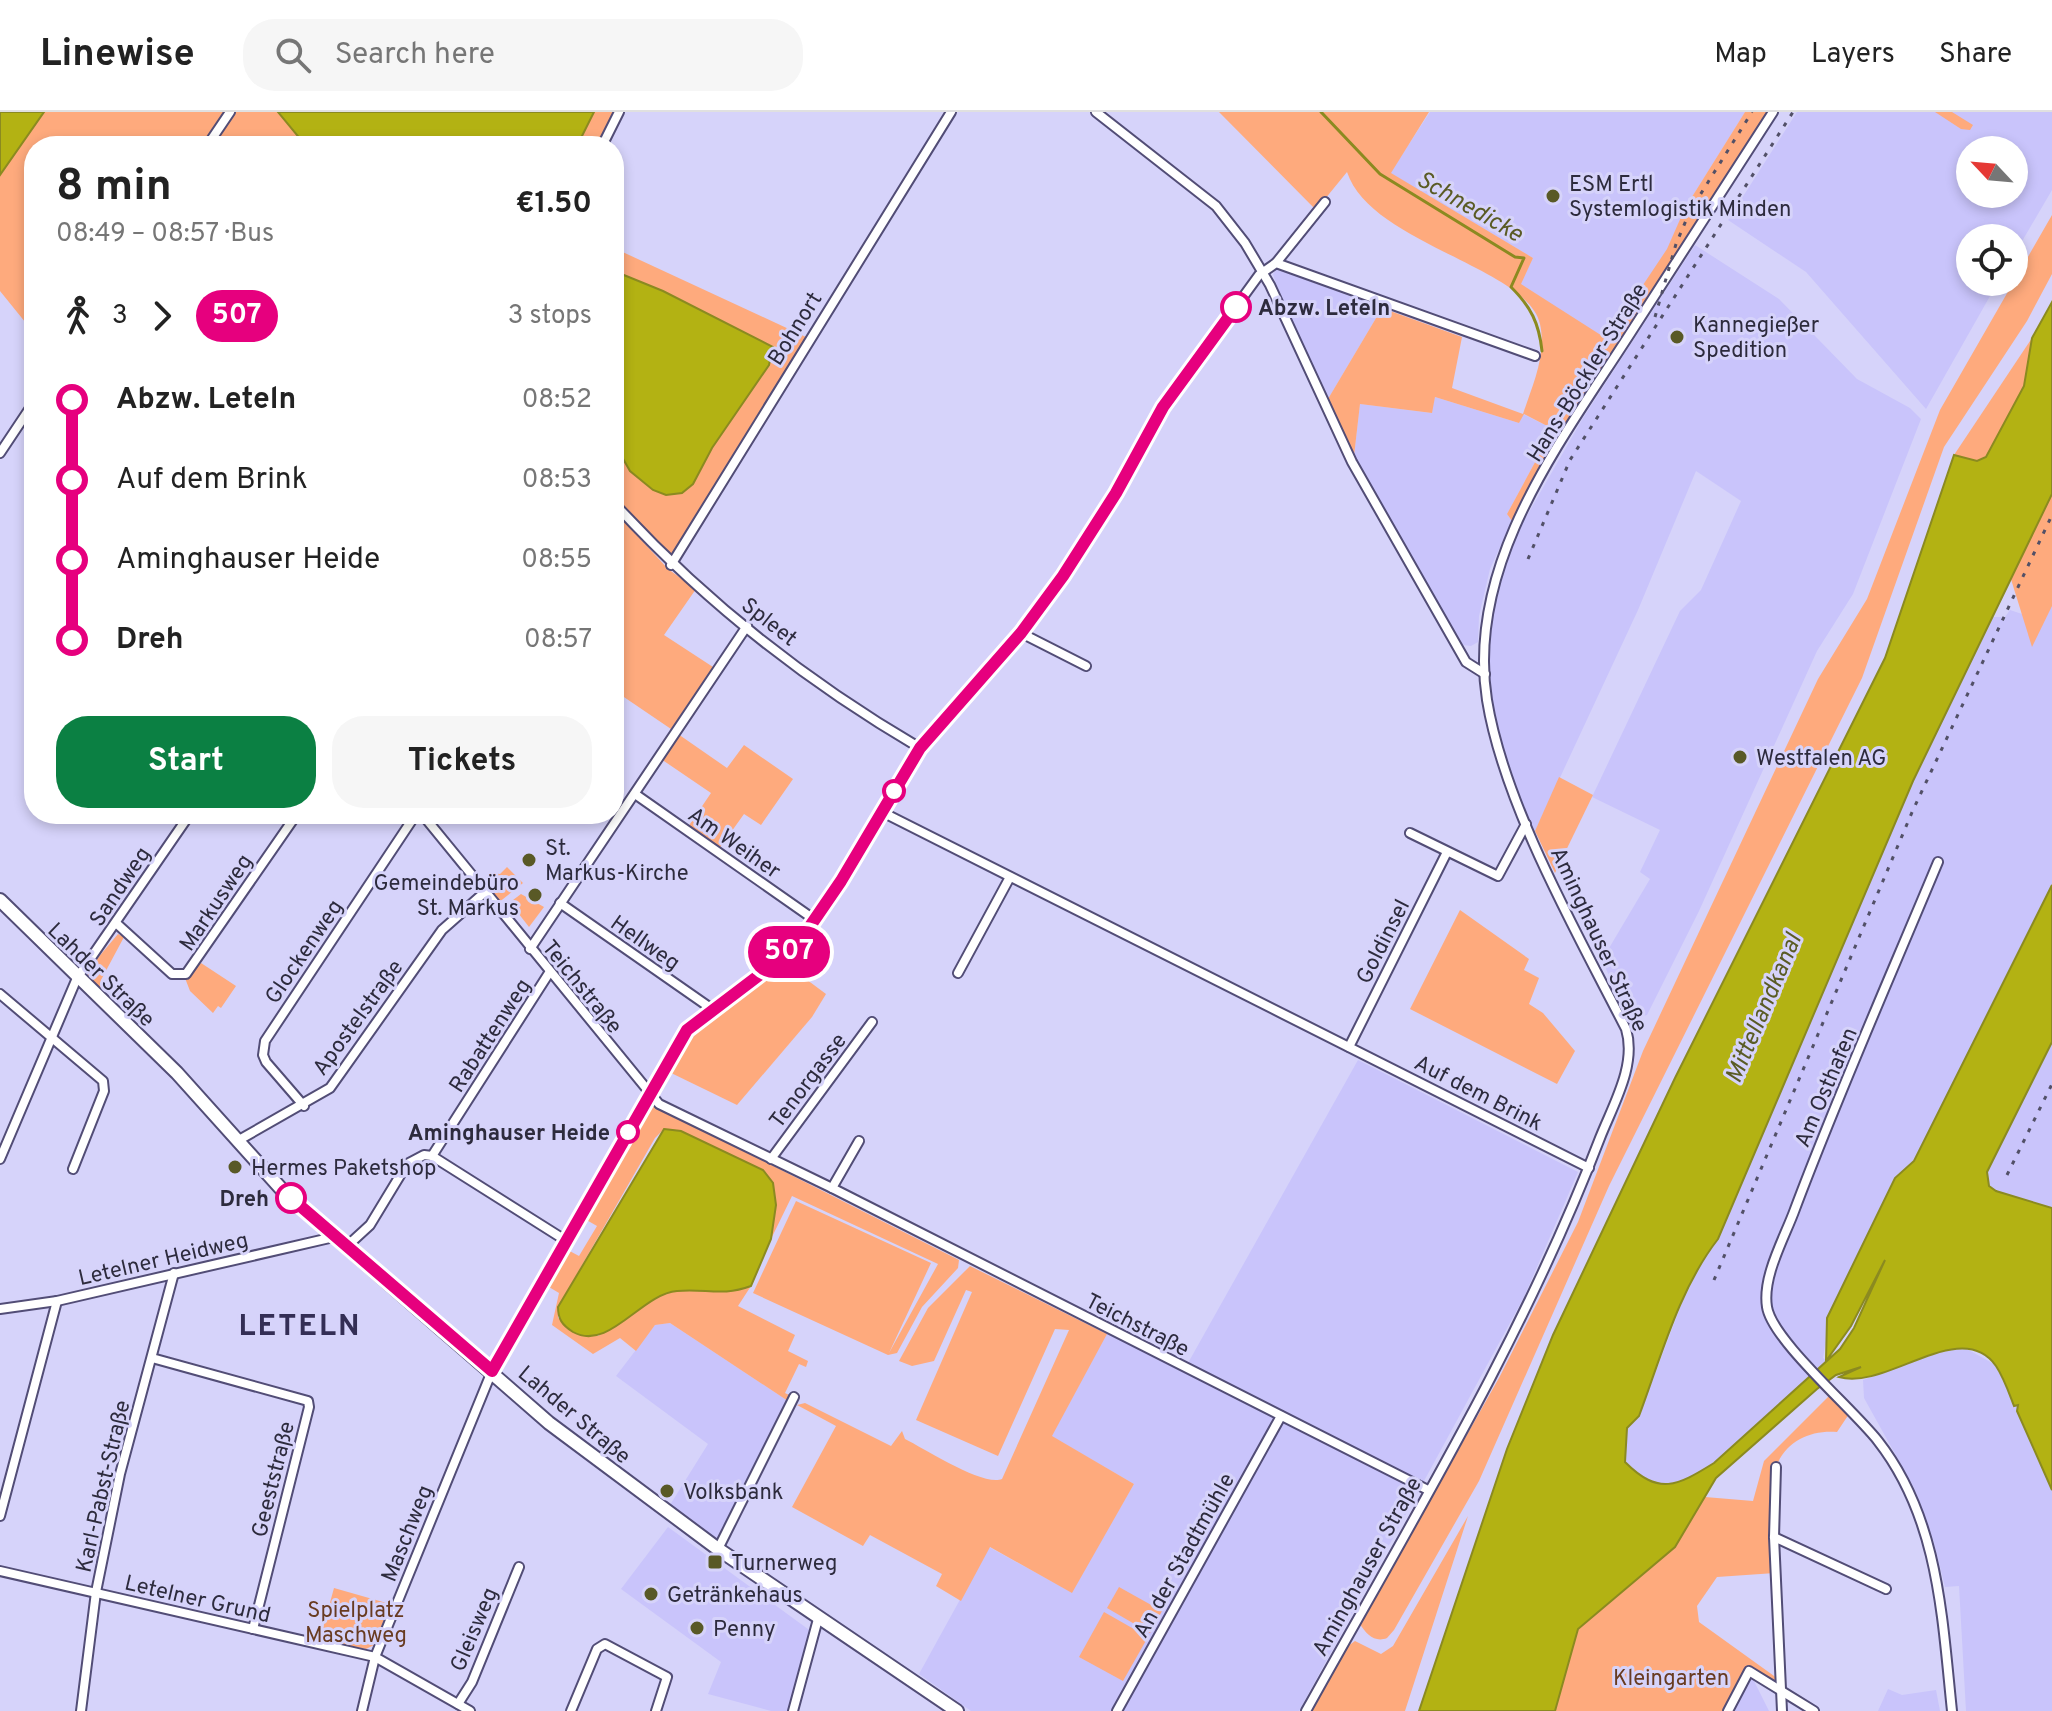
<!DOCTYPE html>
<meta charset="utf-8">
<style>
body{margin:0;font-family:Overpass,sans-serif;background:#f6f6f6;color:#222;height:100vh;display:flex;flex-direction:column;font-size:30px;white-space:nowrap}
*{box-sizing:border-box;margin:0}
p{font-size:26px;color:#767676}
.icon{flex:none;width:44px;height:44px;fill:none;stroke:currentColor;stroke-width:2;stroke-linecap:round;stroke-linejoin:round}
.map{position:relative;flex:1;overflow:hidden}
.sheet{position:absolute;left:24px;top:24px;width:600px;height:688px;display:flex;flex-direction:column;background:#fff;border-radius:32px;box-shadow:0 4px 12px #0003}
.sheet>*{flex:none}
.badge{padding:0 16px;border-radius:26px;font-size:28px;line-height:52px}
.needle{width:52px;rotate:296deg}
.buttons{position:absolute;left:1956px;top:24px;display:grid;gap:16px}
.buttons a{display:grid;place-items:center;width:72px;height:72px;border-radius:50%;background:#fff;box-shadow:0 4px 12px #0003;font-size:40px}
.map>.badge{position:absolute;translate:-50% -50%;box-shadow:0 0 0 4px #fff}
.legs{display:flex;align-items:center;gap:12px;height:88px;padding:0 32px;font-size:26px}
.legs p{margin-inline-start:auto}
.headline{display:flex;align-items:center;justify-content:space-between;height:136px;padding:0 32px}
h1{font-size:44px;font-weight:700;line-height:60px}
.button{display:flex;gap:16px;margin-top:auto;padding:16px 32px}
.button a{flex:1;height:92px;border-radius:32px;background:#0b8043;color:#fff;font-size:32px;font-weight:700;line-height:92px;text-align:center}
.button a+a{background:#f6f6f6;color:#222}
ul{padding:0 32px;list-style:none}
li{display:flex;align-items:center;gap:28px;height:80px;font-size:30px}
li i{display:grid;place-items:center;width:12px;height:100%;margin:0 10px;background:currentColor}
li i::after{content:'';width:20px;height:20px;margin:-10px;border:6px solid;border-radius:50%;background:#fff}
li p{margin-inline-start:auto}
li:first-child i{background:linear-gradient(#0000 50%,currentColor 0)}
li:last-child i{background:linear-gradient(currentColor 50%,#0000 0)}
header{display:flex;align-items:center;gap:48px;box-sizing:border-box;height:112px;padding:0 40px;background:#fff;border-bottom:2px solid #e0e0e0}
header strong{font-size:38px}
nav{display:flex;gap:44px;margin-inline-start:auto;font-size:28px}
.search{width:560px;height:72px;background:#f6f6f6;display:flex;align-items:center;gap:20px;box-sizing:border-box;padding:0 28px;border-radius:32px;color:#767676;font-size:30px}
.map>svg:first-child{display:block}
.built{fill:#c9c4fb;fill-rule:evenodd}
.green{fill:#feaa7d}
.water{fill:#b3b213;stroke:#8b8a20;stroke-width:2}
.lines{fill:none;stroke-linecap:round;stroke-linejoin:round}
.stream{stroke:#8b8a20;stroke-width:3}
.street-casing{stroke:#524d76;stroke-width:12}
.secondary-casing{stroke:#524d76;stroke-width:16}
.street{stroke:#fff;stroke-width:8}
.secondary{stroke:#fff;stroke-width:12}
.rail{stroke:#525067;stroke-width:3;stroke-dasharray:4 8;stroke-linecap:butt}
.line-1-casing{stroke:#fff;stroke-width:18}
.line-1{stroke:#e6007e;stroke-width:12}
.poi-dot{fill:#595926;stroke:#d6d3fa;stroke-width:3}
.stop-1-dot{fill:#fff;stroke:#e6007e;stroke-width:4}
.labels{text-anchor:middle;stroke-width:6;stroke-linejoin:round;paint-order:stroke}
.poi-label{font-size:22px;fill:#2d2b3d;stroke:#d6d3fa;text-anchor:start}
.stop-label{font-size:22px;font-weight:bold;fill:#2d2b3d;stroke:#d6d3fa;text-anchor:end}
.street-label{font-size:22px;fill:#2d2b3d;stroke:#d6d3fa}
.park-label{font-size:22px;fill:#683b21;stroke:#d6d3fa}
.water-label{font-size:24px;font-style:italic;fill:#5a5b25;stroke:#d6d3fa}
.district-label{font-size:30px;font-weight:bold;letter-spacing:2px;fill:#342e55;stroke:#d6d3fa}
</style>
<header>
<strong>Linewise</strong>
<div class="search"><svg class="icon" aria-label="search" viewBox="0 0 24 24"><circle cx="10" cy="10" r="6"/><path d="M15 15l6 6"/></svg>Search here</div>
<nav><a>Map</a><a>Layers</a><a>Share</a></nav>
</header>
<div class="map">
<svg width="2052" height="1599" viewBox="0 0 2052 1599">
<rect width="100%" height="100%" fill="#d6d3fa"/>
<!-- built -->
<g class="built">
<path d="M1430 0H1745L1685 96 1668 137 1607 228 1520 172 1533 146 1390 61Z"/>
<path d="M1797 0H2052V78L2014 143V126H1970V170H1998L1926 297 1806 160 1728 108ZM1970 38H2014V82H1970Z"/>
<path d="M1695 133 1779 187 1857 267 1910 296 1921 307 1853 482 1817 539 1699 799 1647 903 1637 906 1619 886 1602 848 1650 767 1640 760 1660 718 1592 685 1680 499 1701 478 1741 389 1696 359 1638 498 1530 730 1486 585 1483 537 1499 468 1517 421 1583 306Z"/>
<path d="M1277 157 1382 196 1325 292 1277 175 1273 162Z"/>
<path d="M1435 285 1519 311 1523 302 1553 317 1507 402 1512 409 1490 457 1479 504 1478 530 1471 534 1463 533 1454 522 1354 344 1360 292 1431 301Z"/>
<path d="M2052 444V773L1914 1049 1895 1066 1825 1234 1823 1246 1828 1250 1714 1351 1691 1366 1667 1373 1643 1369 1625 1350 1626 1316 1639 1304 1681 1193 1705 1144 1718 1127 1916 662 1991 505H2005L2010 498 2022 502Z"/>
<path d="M2052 930V1096L1996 1079 1989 1074 1987 1060Z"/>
<path d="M1358 948 1578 1060 1524 1185 1299 1599H971L919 1562 989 1435 1071 1480 1134 1372 1051 1324 1111 1214 1188 1251Z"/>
<path d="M670 1211 788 1289 717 1429 670 1393 708 1332 616 1264 655 1213Z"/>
<path d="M1965 1236 1994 1252 2018 1292 2017 1299 2052 1378V1599H1966L1959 1474 1945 1475 1933 1427 1914 1376 1864 1286 1863 1268 1946 1237Z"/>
<path d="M668 1415 812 1520 791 1599H771L708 1582 721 1550 621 1477Z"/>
<path d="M1749 1559 1769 1599H1728Z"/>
<path d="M1888 1577 1902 1583 1936 1578 1940 1599H1878Z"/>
</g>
<!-- green -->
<g class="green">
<path d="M44 0H224L201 34H34V221L0 179V63Z"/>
<path d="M235 0H278L306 34H211Z"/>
<path d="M594 0H613L596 34H577Z"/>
<path d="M1219 0H1429L1391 61 1533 146 1521 172 1607 227 1667 137 1685 96 1745 0H1768L1553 334 1512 409 1507 402 1553 317 1524 302 1519 311 1435 285 1432 301 1360 292 1354 344 1325 292 1382 196 1462 225 1452 276 1523 302C1532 274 1547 243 1540 212 1527 155 1371 132 1347 60L1316 98Z"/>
<path d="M1935 0H1952L1973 13 1970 18 1961 17Z"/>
<path d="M2052 103V162L2027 209 1944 335 1862 566 1609 1074 1479 1369 1394 1518 1387 1526C1375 1531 1366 1522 1360 1512L1499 1266 1578 1110 1643 939 1818 567 1867 487 1940 298Z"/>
<path d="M614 136 806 225 674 442 665 443 614 387V331L630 359 666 383 682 381 693 373 712 336 769 253 768 232 614 159Z"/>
<path d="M2032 226 2024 274 1986 345 1977 349 1954 343Z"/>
<path d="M2052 382V494L2032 535 2010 464Z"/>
<path d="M614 398 668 457 696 477 664 523 713 555 671 617 618 581 614 585Z"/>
<path d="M678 622 727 656 744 633 793 667 761 713 744 702 719 737 688 715 711 681 661 647Z"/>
<path d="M1559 665 1593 683 1555 761 1535 719Z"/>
<path d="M507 755 523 771 498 791 480 769 491 761 500 762Z"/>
<path d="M521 782 544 795 529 815 515 797 510 800 505 794Z"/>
<path d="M1460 798 1529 847 1524 858 1539 866 1529 892 1543 901 1575 939 1557 972 1410 897Z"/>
<path d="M118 822 124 825 101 868V883L86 860Z"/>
<path d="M783 850 826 882 812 905 737 993 667 959 697 916Z"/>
<path d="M201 851 236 874 221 896 218 894 213 901 190 879 185 866Z"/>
<path d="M655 994 959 1148 958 1156 922 1195 897 1241 888 1243 753 1181 796 1089 931 1151 889 1241 938 1152 792 1084 771 1127 776 1093 763 1058 670 1017H664L655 1026 558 1195V1206L598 1224C623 1209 647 1184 675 1179 704 1174 721 1185 751 1174L738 1194 795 1223 788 1239 808 1249 806 1255 799 1252 785 1281 789 1283 788 1289 670 1211 655 1213 636 1239 620 1226 593 1242 552 1213 559 1181 544 1172 564 1136 579 1144 597 1114 583 1106 647 996Z"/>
<path d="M970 1154 1107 1222 1052 1324 1134 1372 1072 1481 990 1435 961 1489 936 1474 942 1462 870 1423 863 1434 792 1395 836 1314 797 1293 805 1291 891 1334 902 1319 905 1327C925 1337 984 1375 1002 1367L1069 1218 1055 1217 998 1344 916 1308 972 1180 966 1178 934 1249 912 1254 899 1249 928 1196Z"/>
<path d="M1834 1279 1851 1299 1837 1320C1810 1318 1786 1329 1776 1355L1775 1461 1717 1465 1697 1494 1699 1510 1784 1571 1780 1578 1750 1559 1728 1599H1555L1578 1517 1675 1435 1705 1385 1753 1389 1764 1349Z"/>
<path d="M1468 1404 1405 1599H1312L1348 1534 1355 1529 1381 1542 1393 1534Z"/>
<path d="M1119 1475 1162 1499 1150 1521 1107 1496Z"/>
<path d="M334 1476 390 1492 374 1533 366 1537 329 1530 331 1517 323 1516Z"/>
<path d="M1104 1500 1148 1525 1123 1569 1079 1545Z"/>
</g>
<!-- water -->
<g class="water">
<path d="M0 0H44L0 63Z"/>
<path d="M278 0H594L577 34H306Z"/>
<path d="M614 159 663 179 773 235 769 253 712 336 693 372 682 381 666 383 653 378 630 359 614 331Z"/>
<path d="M2052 190V382L1913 669 1718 1127C1679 1177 1661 1245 1639 1304L1627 1316 1625 1350C1659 1384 1677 1374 1714 1351L1840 1237 1854 1216 1885 1148 1851 1214 1826 1249 1827 1206 1895 1066 1914 1049 2052 773V930L1987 1060 1989 1074 1996 1079 2052 1096V1378L2017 1299 2018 1293 2014 1294C2009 1281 2004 1266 1996 1254 1961 1204 1886 1279 1839 1265L1861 1255 1836 1263 1817 1277 1716 1366 1675 1435 1578 1517 1555 1599H1419L1507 1337 1553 1223 1675 966 1885 546 1954 343 1977 349 1986 345 2024 274 2032 226Z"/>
<path d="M664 1017 681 1019 763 1058 773 1071 776 1093 771 1127 751 1174C721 1185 706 1176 677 1179 641 1182 609 1240 573 1220 562 1213 558 1207 558 1195Z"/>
</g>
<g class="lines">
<!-- stream -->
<path class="stream" d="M1321 0 1380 62 1515 145 1524 146 1511 175C1531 195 1539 211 1542 239"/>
<defs>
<g id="street">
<path d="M1096 0 1216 94 1245 131 1270 173 1352 350 1466 550 1485 562"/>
<path d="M207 34 230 0"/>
<path d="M602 34 619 0"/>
<path d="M1276 151 1325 90"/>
<path d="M0 341 34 290"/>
<path d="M614 391C702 487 807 570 920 636"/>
<path d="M671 453 951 0"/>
<path d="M1021 521 1086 554"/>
<path d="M635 682 815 808"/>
<path d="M882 700 1589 1056"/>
<path d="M422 702 659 992 832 1076 1428 1378"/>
<path d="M1410 721 1498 764 1526 712"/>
<path d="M1938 750C1890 865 1839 980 1795 1097 1785 1125 1762 1164 1767 1195 1772 1228 1854 1298 1878 1329 1939 1407 1942 1505 1952 1599"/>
<path d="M560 791 712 897"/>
<path d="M116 811 172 862H186L297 702"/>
<path d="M530 837 747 514"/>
<path d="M958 861 1010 765"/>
<path d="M0 882 103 969 104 979 73 1057"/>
<path d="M1349 935 1447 740"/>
<path d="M304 994 266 950 263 943 265 929 416 702"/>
<path d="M239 1028 330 976 442 818 485 780"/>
<path d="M432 1044 549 861"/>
<path d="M0 1047 77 866 190 702"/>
<path d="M771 1047 872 910"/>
<path d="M832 1076 859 1029"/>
<path d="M346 1135 370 1113 407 1052 424 1043 432 1044 565 1128"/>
<path d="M0 1197 57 1189 334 1125"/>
<path d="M152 1246 308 1289 309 1295 253 1517"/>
<path d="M1776 1355 1774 1425 1782 1599"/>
<path d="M0 1404 57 1189"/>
<path d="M1774 1425 1886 1477"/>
<path d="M718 1437 794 1285"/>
<path d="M0 1459 375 1545 470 1599"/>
<path d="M458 1592 472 1570 519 1455"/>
<path d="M81 1599 96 1480 120 1362 174 1161"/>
<path d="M362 1599 375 1545 492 1259 687 918 787 842 802 826 841 769 920 636 1021 521 1063 464 1116 381 1163 295 1259 163 1276 151 1535 244"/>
<path d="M571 1599 597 1537 605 1532 667 1565 656 1599"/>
<path d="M793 1599 818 1507"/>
<path d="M1117 1599 1281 1304"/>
<path d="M1306 1599C1410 1412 1523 1227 1600 1026 1613 993 1637 953 1626 917 1577 821 1504 693 1487 588 1465 449 1565 324 1635 214 1681 143 1727 71 1773 0"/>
<path d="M1728 1599 1749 1559 1814 1599"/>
</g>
<path id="secondary" d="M0 788 177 961 284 1080 549 1311 718 1437 957 1599"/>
</defs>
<!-- street casing -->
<use href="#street" class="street-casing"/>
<!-- secondary casing -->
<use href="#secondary" class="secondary-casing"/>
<!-- street -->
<use href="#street" class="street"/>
<!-- secondary -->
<use href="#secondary" class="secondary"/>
<!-- rail -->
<g class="rail">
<path d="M1655 205 1676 132 1690 99 1752 0"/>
<path d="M1528 447 1570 348 1793 0"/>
<path d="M2007 1063 2052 972"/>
<path d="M1714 1168 1913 698 2052 403"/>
</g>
</g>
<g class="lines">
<defs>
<path id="line-1" d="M291 1086 492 1259 687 918 787 842 802 826 841 769 920 636 1021 521 1063 464 1116 381 1163 295 1236 195"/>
</defs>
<!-- line-1 casing -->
<use href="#line-1" class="line-1-casing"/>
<!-- line-1 -->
<use href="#line-1" class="line-1"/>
</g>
<!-- markers -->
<g class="poi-dot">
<circle cx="1553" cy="84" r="8"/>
<circle cx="1677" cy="225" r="8"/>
<circle cx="1740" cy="645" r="8"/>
<circle cx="529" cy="748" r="8"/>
<circle cx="535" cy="783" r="8"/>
<circle cx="235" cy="1055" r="8"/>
<circle cx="667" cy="1379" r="8"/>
<rect x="707" y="1442" width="16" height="16" rx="4"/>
<circle cx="651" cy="1482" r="8"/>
<circle cx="697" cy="1516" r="8"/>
</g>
<g class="stop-1-dot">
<circle cx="1236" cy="195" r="14"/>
<circle cx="894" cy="679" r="10"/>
<circle cx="628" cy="1020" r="10"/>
<circle cx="291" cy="1086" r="14"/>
</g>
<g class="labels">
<!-- poi labels -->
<g class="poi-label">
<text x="1569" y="79">ESM Ertl<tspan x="1569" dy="25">Systemlogistik Minden</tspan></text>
<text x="1693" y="220">Kannegießer<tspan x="1693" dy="25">Spedition</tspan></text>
<text x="1756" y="653">Westfalen AG</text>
<text x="545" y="743">St.<tspan x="545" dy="25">Markus-Kirche</tspan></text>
<text x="519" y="778" text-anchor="end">Gemeindebüro<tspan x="519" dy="25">St. Markus</tspan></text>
<text x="251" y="1063">Hermes Paketshop</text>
<text x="683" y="1387">Volksbank</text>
<text x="731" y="1458">Turnerweg</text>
<text x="667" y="1490">Getränkehaus</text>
<text x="713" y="1524">Penny</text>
</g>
<!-- stop labels -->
<g class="stop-label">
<text x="1258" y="203" text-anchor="start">Abzw. Leteln</text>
<text x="610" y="1028">Aminghauser Heide</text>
<text x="269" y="1094">Dreh</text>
</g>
<!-- street labels -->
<g class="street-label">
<text transform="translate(794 216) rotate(-58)" y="8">Bohnort</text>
<text transform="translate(1586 260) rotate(-58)" y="8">Hans-Böckler-Straße</text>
<text transform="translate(770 509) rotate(38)" y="8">Spleet</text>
<text transform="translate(735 730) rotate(35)" y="8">Am Weiher</text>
<text transform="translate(119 774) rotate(-56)" y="8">Sandweg</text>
<text transform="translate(215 790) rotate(-56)" y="8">Markusweg</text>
<text transform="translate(1600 827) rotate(65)" y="8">Aminghauser Straße</text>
<text transform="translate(1382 829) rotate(-63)" y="8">Goldinsel</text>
<text transform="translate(646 830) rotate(35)" y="8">Hellweg</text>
<text transform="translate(303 839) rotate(-56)" y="8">Glockenweg</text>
<text transform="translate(102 862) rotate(44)" y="8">Lahder Straße</text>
<text transform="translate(583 874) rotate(51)" y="8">Teichstraße</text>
<text transform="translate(357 905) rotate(-54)" y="8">Apostelstraße</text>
<text transform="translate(489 923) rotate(-57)" y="8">Rabattenweg</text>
<text transform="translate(807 968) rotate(-53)" y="8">Tenorgasse</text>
<text transform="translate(1825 975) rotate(-67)" y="8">Am Osthafen</text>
<text transform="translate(1479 980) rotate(27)" y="8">Auf dem Brink</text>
<text transform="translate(163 1146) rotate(-13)" y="8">Letelner Heidweg</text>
<text transform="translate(1138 1212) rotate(27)" y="8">Teichstraße</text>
<text transform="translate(575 1302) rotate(40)" y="8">Lahder Straße</text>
<text transform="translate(272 1367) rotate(-76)" y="8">Geeststraße</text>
<text transform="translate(102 1374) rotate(-77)" y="8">Karl-Pabst-Straße</text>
<text transform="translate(406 1421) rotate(-68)" y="8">Maschweg</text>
<text transform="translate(1183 1443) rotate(-61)" y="8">An der Stadtmühle</text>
<text transform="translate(1366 1454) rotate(-61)" y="8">Aminghauser Straße</text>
<text transform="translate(198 1486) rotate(13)" y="8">Letelner Grund</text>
<text transform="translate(473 1517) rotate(-67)" y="8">Gleisweg</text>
</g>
<!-- park labels -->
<g class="park-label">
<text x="356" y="1505">Spielplatz<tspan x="356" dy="25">Maschweg</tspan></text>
<text x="1671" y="1573">Kleingarten</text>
</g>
<!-- water labels -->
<g class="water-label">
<text transform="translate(1470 94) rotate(30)" y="8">Schnedicke</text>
<text transform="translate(1763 896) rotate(-67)" y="8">Mittellandkanal</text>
</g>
<!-- district labels -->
<g class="district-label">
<text x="300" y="1223">LETELN</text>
</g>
</g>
</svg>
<div class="buttons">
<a><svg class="needle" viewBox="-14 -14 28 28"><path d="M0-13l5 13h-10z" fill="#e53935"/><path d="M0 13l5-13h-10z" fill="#767676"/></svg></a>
<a><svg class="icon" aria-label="locate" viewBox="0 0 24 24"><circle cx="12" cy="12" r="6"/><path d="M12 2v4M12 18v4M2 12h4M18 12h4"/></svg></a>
</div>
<b class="badge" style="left:789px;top:840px;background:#e6007e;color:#fff">507</b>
<section class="sheet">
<div class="headline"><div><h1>8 min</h1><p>08:49 – 08:57 · Bus</p></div><b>€1.50</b></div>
<div class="legs"><svg class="icon" aria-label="walk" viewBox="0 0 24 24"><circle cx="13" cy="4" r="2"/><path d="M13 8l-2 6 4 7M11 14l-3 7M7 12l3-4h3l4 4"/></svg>3<svg class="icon" aria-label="forward" viewBox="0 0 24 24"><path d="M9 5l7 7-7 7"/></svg><b class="badge" style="background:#e6007e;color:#fff">507</b><p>3 stops</p></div>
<ul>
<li><i style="color:#e6007e"></i><b>Abzw. Leteln</b><p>08:52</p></li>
<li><i style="color:#e6007e"></i><span>Auf dem Brink</span><p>08:53</p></li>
<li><i style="color:#e6007e"></i><span>Aminghauser Heide</span><p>08:55</p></li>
<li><i style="color:#e6007e"></i><b>Dreh</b><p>08:57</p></li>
</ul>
<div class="button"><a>Start</a><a>Tickets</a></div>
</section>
</div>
